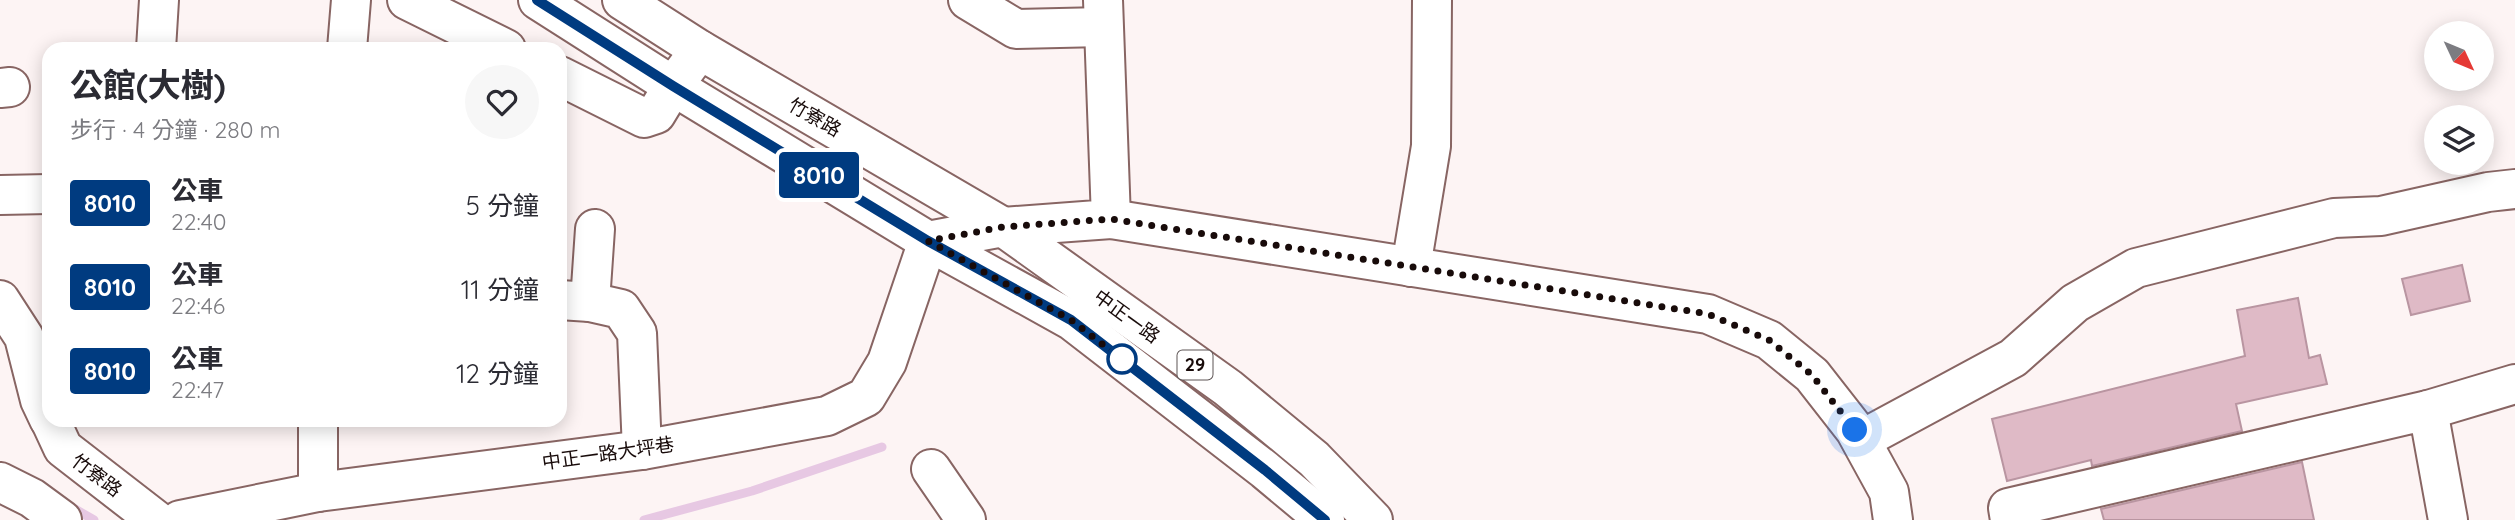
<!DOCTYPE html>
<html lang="zh-TW">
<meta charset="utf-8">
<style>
body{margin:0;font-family:Quicksand,"Noto Sans TC",sans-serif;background:#f7f7f7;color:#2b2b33;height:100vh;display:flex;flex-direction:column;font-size:26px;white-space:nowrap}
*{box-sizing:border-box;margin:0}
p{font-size:23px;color:#7c7c81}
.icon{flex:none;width:38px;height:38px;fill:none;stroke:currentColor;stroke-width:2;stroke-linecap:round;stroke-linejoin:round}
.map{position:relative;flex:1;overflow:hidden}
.drawer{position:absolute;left:42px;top:42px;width:525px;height:385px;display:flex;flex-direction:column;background:#fff;border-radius:21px;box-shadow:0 4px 18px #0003}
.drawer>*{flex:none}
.badge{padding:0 14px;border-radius:5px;font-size:24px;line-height:46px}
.needle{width:46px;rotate:134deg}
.controls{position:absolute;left:2424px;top:21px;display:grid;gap:14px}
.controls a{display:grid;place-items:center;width:70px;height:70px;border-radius:50%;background:#fff;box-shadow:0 4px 18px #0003;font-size:35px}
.you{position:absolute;width:35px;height:35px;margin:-18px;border:5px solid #fff;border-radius:50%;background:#1a73e8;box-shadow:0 0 0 10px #1a73e833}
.map>.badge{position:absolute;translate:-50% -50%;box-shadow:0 0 0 4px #fff}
.round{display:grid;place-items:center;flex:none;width:74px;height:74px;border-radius:37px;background:#f7f7f7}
.overview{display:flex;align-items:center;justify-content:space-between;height:119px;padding:0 28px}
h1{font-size:33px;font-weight:700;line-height:52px}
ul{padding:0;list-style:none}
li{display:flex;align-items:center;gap:21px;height:84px;padding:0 28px}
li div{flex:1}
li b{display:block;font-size:26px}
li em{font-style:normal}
li .badge{min-width:77px;font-weight:700;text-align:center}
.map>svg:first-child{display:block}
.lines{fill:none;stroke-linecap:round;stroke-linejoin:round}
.stream{stroke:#e7c8e3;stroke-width:9}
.building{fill:#dfbac6;stroke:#b995a1;stroke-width:2}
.minor-casing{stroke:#886563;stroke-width:42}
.major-casing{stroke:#886563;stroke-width:42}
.minor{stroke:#fff;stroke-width:38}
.major{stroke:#fff;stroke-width:38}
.line-casing{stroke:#fff;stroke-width:16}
.line{stroke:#003b80;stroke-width:10}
.walk{stroke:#180b0a;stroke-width:7;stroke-dasharray:0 12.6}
.stop-dot{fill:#fff;stroke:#003b80;stroke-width:3.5}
.labels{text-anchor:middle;stroke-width:7;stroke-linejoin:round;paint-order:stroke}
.shield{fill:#fff;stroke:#5d5454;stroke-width:2}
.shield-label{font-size:18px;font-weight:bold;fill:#180b0a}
.street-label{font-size:19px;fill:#180b0a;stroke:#fff}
</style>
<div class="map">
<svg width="2515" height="520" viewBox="0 0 2515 520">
<rect width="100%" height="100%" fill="#fdf4f4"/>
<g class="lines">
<!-- stream -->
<g class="stream">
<path d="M68 505 94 520"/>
<path d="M644 520 752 491 882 447"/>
</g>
</g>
<!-- building -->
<g class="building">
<path d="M2462 265 2470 301 2411 315 2402 279Z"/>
<path d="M2298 298 2309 358 2320 355 2327 384 2236 404 2242 431 2092 466 2091 460 2007 481 1992 419 2245 356 2237 310Z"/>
<path d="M2302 462 2314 520H2104L2101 509Z"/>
</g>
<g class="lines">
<defs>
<g id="minor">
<path d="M407 0 506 49"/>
<path d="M968 0 1016 29 1103 27"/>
<path d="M156 49 159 0"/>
<path d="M347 49 351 0"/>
<path d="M560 76 644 118 656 114 673 86 700 50"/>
<path d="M0 88 10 87"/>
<path d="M0 195 49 194"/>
<path d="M1111 219 1708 314 1769 340 1812 375 1855 430 1889 492 1893 520"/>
<path d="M1411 267 1431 146 1432 0"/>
<path d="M0 300 24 337 40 400 49 419"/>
<path d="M560 300 590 302 621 309 637 333 642 450"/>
<path d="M590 302 595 229"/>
<path d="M2428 410 2515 384"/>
<path d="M50 420 63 448 156 520"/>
<path d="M1861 440 2013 358 2075 303 2136 268 2334 218 2381 216 2488 192 2515 189"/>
<path d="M931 469 966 520"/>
<path d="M0 482 32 498 62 520"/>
<path d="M318 492V420"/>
<path d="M180 520 318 492 642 450 827 416 866 397 887 362 928 241 1003 227 1111 219 1103 0"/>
<path d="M2010 520 2008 508 2428 410 2448 520"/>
</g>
<g id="major">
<path d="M538 0 673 86 928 241 1071 320 1265 470 1325 520"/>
<path d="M622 0 700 50 1003 227 1228 388 1314 459 1373 520"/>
</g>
</defs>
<!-- minor casing -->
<use href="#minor" class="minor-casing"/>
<!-- major casing -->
<use href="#major" class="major-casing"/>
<!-- minor -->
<use href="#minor" class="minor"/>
<!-- major -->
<use href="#major" class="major"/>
</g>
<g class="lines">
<defs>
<path id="line" d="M537 0 673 86 928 241 1071 320 1265 470 1325 520"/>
</defs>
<!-- line casing -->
<use href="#line" class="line-casing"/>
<!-- line -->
<use href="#line" class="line"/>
<!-- walk -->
<path class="walk" d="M1122 359 1127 363 1071 320 928 241 1003 227 1111 219 1708 314 1769 340 1812 375 1855 430"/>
</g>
<!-- markers -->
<circle class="stop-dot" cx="1122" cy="359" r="14"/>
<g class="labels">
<!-- shield labels -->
<rect class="shield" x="1177.5" y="350.5" width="35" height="29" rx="5"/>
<g class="shield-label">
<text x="1195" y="371">29</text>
</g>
<!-- street labels -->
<g class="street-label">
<text transform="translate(815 117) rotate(30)" y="7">竹寮路</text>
<text transform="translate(1127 316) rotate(36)" y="7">中正一路</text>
<text transform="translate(608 453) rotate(-8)" y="7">中正一路大坪巷</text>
<text transform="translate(97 475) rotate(37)" y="7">竹寮路</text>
</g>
</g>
</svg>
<div class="controls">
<a><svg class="needle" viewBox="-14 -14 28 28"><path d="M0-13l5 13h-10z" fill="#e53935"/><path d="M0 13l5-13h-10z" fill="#7c7c81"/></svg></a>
<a><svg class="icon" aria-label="layers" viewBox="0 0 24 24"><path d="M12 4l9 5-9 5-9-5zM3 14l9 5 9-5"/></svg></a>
</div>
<div class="you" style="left:1855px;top:430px"></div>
<b class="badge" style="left:819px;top:175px;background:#003b80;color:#fff">8010</b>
<section class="drawer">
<div class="overview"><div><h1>公館(大樹)</h1><p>步行 · 4 分鐘 · 280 m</p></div><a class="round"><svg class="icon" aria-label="heart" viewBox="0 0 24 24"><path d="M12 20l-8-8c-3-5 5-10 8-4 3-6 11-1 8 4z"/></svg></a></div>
<ul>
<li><span class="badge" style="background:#003b80;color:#fff">8010</span><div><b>公車</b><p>22:40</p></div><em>5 分鐘</em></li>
<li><span class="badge" style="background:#003b80;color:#fff">8010</span><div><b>公車</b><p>22:46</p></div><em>11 分鐘</em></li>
<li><span class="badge" style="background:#003b80;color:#fff">8010</span><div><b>公車</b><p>22:47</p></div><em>12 分鐘</em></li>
</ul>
</section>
</div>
